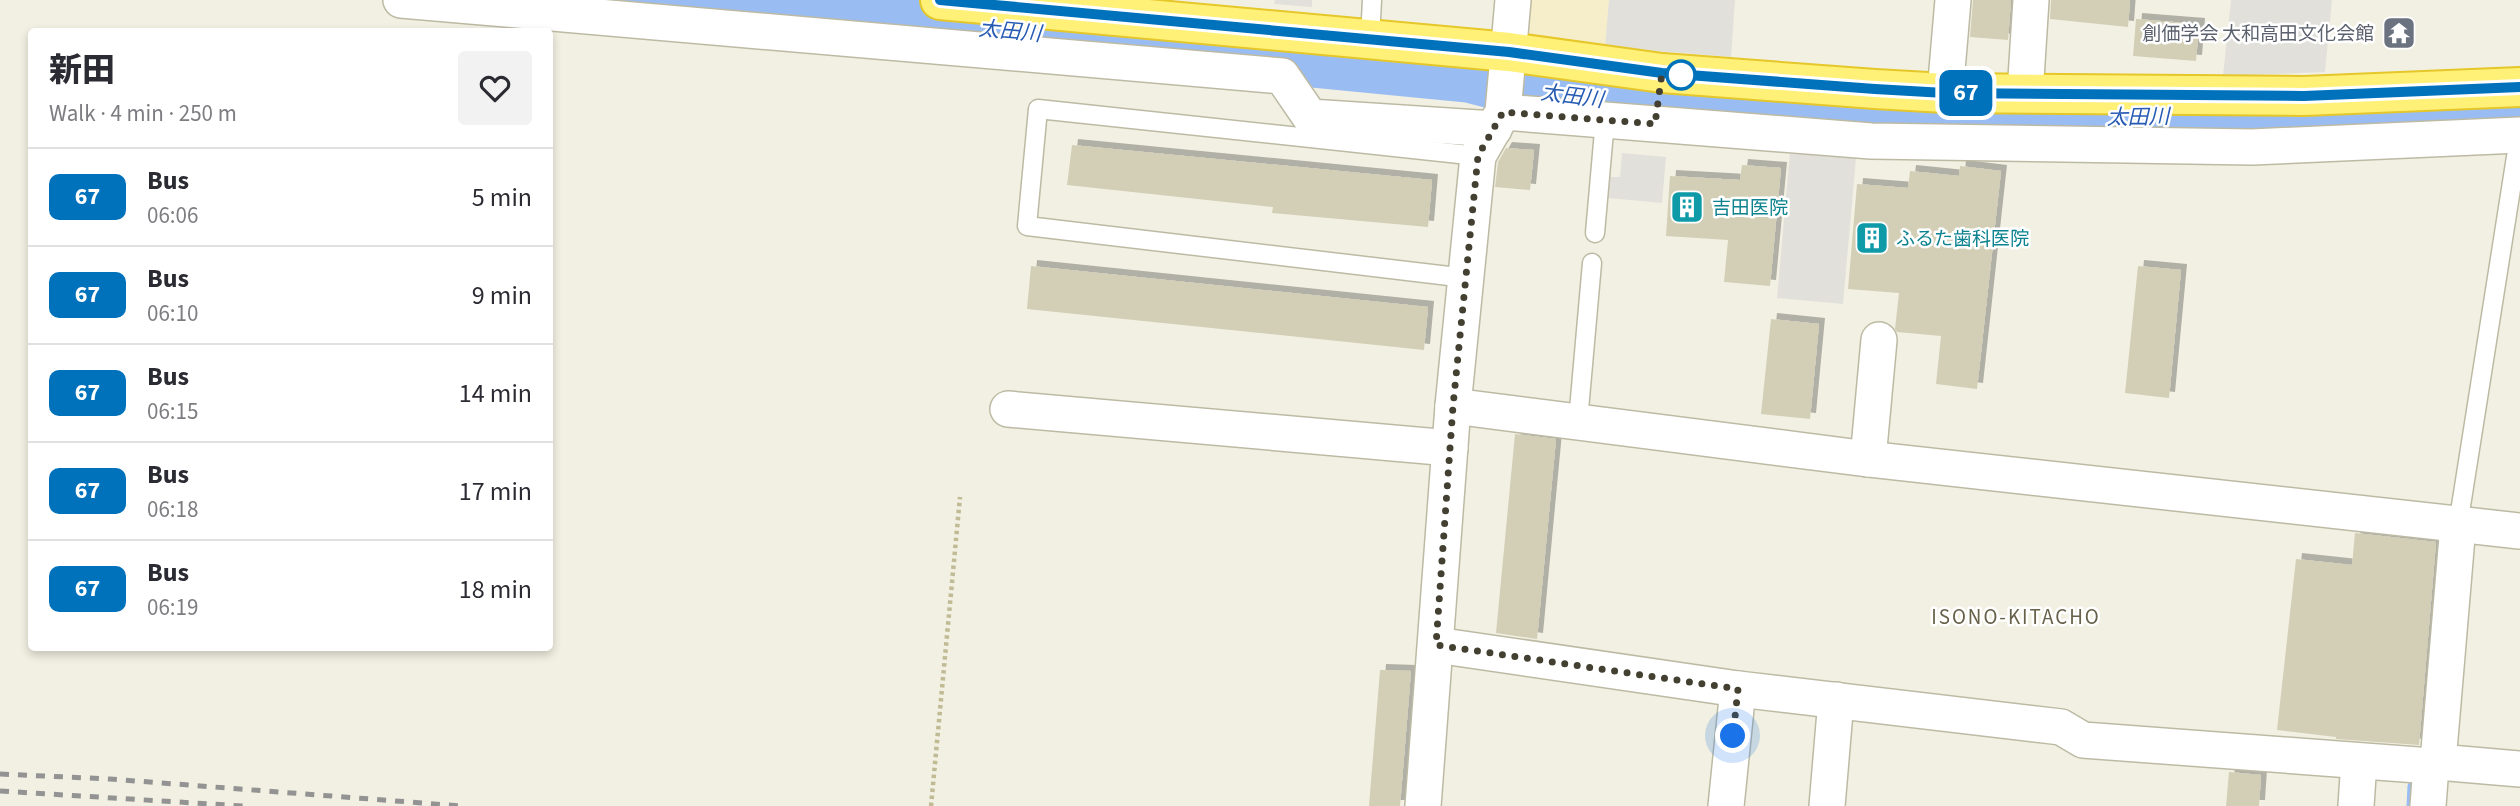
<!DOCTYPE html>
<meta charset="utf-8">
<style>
body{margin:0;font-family:"Source Sans 3","Noto Sans JP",sans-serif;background:#f2f2f3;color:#2b2b33;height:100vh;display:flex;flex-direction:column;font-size:26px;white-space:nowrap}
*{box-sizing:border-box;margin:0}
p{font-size:23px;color:#7c7c81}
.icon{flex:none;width:38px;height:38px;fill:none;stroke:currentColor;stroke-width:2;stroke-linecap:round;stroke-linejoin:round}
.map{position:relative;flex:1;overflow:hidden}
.panel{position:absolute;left:28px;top:28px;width:525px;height:623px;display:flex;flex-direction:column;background:#fff;border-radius:7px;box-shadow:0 4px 10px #0003}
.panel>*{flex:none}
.badge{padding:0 14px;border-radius:10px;font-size:24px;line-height:46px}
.you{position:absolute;width:35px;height:35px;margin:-18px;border:5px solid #fff;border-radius:50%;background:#1a73e8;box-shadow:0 0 0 10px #1a73e833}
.map>.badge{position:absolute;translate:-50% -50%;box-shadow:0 0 0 4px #fff}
.round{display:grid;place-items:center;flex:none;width:74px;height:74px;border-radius:7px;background:#f2f2f3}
.summary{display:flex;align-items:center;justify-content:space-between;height:119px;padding:0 21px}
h1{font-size:33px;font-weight:800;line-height:52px}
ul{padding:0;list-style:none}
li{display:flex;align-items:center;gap:21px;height:98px;padding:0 21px;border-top:2px solid #e1e1e2}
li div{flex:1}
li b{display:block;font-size:26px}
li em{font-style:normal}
li .badge{min-width:77px;font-weight:700;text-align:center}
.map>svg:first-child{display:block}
.commercial{fill:#f6edca}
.parking{fill:#e2e0db}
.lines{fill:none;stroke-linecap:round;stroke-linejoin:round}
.stream{stroke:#99bcf3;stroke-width:9}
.river{stroke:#99bcf3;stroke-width:54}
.building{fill:#d3cfb7;filter:url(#shadow)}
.service-casing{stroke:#bdbaa4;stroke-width:21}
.minor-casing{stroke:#bdbaa4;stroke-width:38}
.trunk-casing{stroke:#e5c729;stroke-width:42}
.path{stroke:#c0ba95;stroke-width:4.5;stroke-dasharray:3.5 3.5;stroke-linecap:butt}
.service{stroke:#fff;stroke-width:18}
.minor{stroke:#fff;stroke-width:35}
.trunk{stroke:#fff077;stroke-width:38}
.rail{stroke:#939393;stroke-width:5;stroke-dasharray:9 9;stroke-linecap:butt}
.line-casing{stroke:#fff;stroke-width:16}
.line{stroke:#0072bc;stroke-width:10}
.walk{stroke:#434032;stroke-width:7;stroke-dasharray:0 12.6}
.stop-dot{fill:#fff;stroke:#0072bc;stroke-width:3.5}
.labels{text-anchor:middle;stroke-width:5;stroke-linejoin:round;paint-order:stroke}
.worship-label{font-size:19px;fill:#5b616d;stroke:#fff;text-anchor:end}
.culture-label{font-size:19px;fill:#0d838f;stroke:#fff;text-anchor:start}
.water-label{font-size:21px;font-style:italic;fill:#275bb3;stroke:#fff}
.neighbourhood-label{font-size:21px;letter-spacing:2px;fill:#676149;stroke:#fff}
</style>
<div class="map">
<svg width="2520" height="806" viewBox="0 0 2520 806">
<defs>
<filter id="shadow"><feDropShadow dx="6" dy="-6" stdDeviation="0" flood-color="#0004"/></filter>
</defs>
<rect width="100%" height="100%" fill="#f2f0e2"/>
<!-- commercial -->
<path class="commercial" d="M1528 0H1609L1605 47 1524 40Z"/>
<!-- parking -->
<g class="parking">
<path d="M1275 0H1312V7L1274 4Z"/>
<path d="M1609 0H1735L1731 57 1605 47Z"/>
<path d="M2231 0H2332L2325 72 2223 76Z"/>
<path d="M1622 153 1666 157 1662 203 1608 198 1610 177H1620Z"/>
<path d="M1790 153 1856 158 1843 304 1777 298Z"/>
</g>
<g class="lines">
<!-- stream -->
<path class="stream" d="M2411 806 2412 786"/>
<!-- river -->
<path class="river" d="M630 0 1053 35 1471 76 1552 97 1903 119 2520 113"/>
</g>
<!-- building -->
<g class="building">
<path d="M1973 0H2011L2008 40 1970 37Z"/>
<path d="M2051 0H2130L2128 27 2050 19Z"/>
<path d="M2136 19 2199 24 2196 61 2133 56Z"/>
<path d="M1072 145 1432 180 1428 227 1272 213 1273 207 1067 185Z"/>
<path d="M1506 148 1534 150 1530 190 1495 187 1498 162Z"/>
<path d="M1742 165 1781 168 1770 286 1724 282 1728 240 1666 236 1670 176 1740 180Z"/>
<path d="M1960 166 2001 171 1977 389 1936 384 1941 336 1897 332 1895 329 1899 293 1848 289 1857 184 1908 188 1910 171 1959 176Z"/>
<path d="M1031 266 1428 307 1424 350 1027 309Z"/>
<path d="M2138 266 2181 270 2169 398 2125 393Z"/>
<path d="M1771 319 1819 324 1810 419 1761 414Z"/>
<path d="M1515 434 1556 439 1537 639 1496 633Z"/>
<path d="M2355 533 2436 542 2419 745 2336 739V737L2277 730 2296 559 2352 565Z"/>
<path d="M1380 670 1411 671 1400 806H1369Z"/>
<path d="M2229 772 2261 775 2259 806H2226Z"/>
</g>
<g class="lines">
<defs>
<g id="service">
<path d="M1370 39 1372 0"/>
<path d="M1595 233 1605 120"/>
<path d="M1466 278 1027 226 1038 109 1478 156"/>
<path d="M1578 421 1592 263"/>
<path d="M2458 525 2516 157 2520 143"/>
</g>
<g id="minor">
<path d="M401 0 1282 76 1310 117 1494 129"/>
<path d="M1945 93 1953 0"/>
<path d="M2025 94 2031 0"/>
<path d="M1503 112 1871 141 2252 147 2520 135"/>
<path d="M1453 406 1868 459 2520 531"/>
<path d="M1008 409 1450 448"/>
<path d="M1868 459 1879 340"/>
<path d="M1436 645 1738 689 2061 727 2083 740 2431 766 2438 762 2520 769"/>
<path d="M2438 762 2458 525"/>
<path d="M1423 806 1453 406 1478 156 1503 112 1513 0"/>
<path d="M1726 806 1738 689"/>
<path d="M1827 806 1836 700"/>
<path d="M2356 806 2359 761"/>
<path d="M2428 806 2431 766"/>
</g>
<path id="trunk" d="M940 0 1509 52 1662 73 1875 89 1945 93 2304 96 2520 87"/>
</defs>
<!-- service casing -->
<use href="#service" class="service-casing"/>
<!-- minor casing -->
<use href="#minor" class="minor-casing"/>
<!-- trunk casing -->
<use href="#trunk" class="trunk-casing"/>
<!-- path -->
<path class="path" d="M931 806 960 497"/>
<!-- service -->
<use href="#service" class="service"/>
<!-- minor -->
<use href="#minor" class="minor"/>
<!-- trunk -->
<use href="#trunk" class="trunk"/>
<!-- rail -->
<g class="rail">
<path d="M0 774 110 779 461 806"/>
<path d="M0 791 243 806"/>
</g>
</g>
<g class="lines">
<defs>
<path id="line" d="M940 0 1509 52 1662 73 1875 89 1945 93 2304 96 2520 87"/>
</defs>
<!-- line casing -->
<use href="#line" class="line-casing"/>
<!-- line -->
<use href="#line" class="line"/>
<!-- walk -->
<path class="walk" d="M1681 75 1662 73 1655 124 1503 112 1478 156 1453 406 1436 645 1738 689 1733 736"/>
</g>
<!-- icons -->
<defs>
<symbol id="temple-square" viewBox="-11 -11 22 22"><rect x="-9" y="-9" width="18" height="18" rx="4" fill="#6b7280" stroke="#fff"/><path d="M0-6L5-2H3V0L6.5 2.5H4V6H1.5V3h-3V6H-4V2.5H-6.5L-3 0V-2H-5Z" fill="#fff"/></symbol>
<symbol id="building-square" viewBox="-11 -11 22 22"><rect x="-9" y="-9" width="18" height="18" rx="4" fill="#0f9aa8" stroke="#fff"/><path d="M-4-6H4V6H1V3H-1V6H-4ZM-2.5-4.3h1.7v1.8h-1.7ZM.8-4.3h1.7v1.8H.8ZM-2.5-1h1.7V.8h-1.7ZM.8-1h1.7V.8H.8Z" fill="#fff"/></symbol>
</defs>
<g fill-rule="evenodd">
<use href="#temple-square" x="2380" y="14" width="38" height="38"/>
<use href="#building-square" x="1668" y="188" width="38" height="38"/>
<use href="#building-square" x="1853" y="219" width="38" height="38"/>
</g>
<!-- markers -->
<circle class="stop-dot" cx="1681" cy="75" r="14"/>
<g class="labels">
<!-- worship labels -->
<g class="worship-label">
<text x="2374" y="40">創価学会 大和高田文化会館</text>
</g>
<!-- culture labels -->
<g class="culture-label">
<text x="1712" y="214">吉田医院</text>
<text x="1896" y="245">ふるた歯科医院</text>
</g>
<!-- water labels -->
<g class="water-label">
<text transform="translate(1010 31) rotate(5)" y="7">太田川</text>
<text transform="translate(1572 96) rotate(7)" y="7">太田川</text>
<text transform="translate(2138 117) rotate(-1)" y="7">太田川</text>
</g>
<!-- neighbourhood labels -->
<g class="neighbourhood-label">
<text x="2016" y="624">ISONO-KITACHO</text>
</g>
</g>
</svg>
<div class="you" style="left:1733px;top:736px"></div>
<b class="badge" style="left:1966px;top:93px;background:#0072bc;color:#fff">67</b>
<section class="panel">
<div class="summary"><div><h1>新田</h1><p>Walk · 4 min · 250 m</p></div><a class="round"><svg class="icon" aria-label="heart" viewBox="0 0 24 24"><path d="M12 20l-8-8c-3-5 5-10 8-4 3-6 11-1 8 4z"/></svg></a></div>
<ul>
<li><span class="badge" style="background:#0072bc;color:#fff">67</span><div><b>Bus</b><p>06:06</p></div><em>5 min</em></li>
<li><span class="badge" style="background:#0072bc;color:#fff">67</span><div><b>Bus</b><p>06:10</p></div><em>9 min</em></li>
<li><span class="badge" style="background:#0072bc;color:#fff">67</span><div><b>Bus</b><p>06:15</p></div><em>14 min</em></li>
<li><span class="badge" style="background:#0072bc;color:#fff">67</span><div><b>Bus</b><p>06:18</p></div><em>17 min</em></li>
<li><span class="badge" style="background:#0072bc;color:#fff">67</span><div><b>Bus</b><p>06:19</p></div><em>18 min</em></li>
</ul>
</section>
</div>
